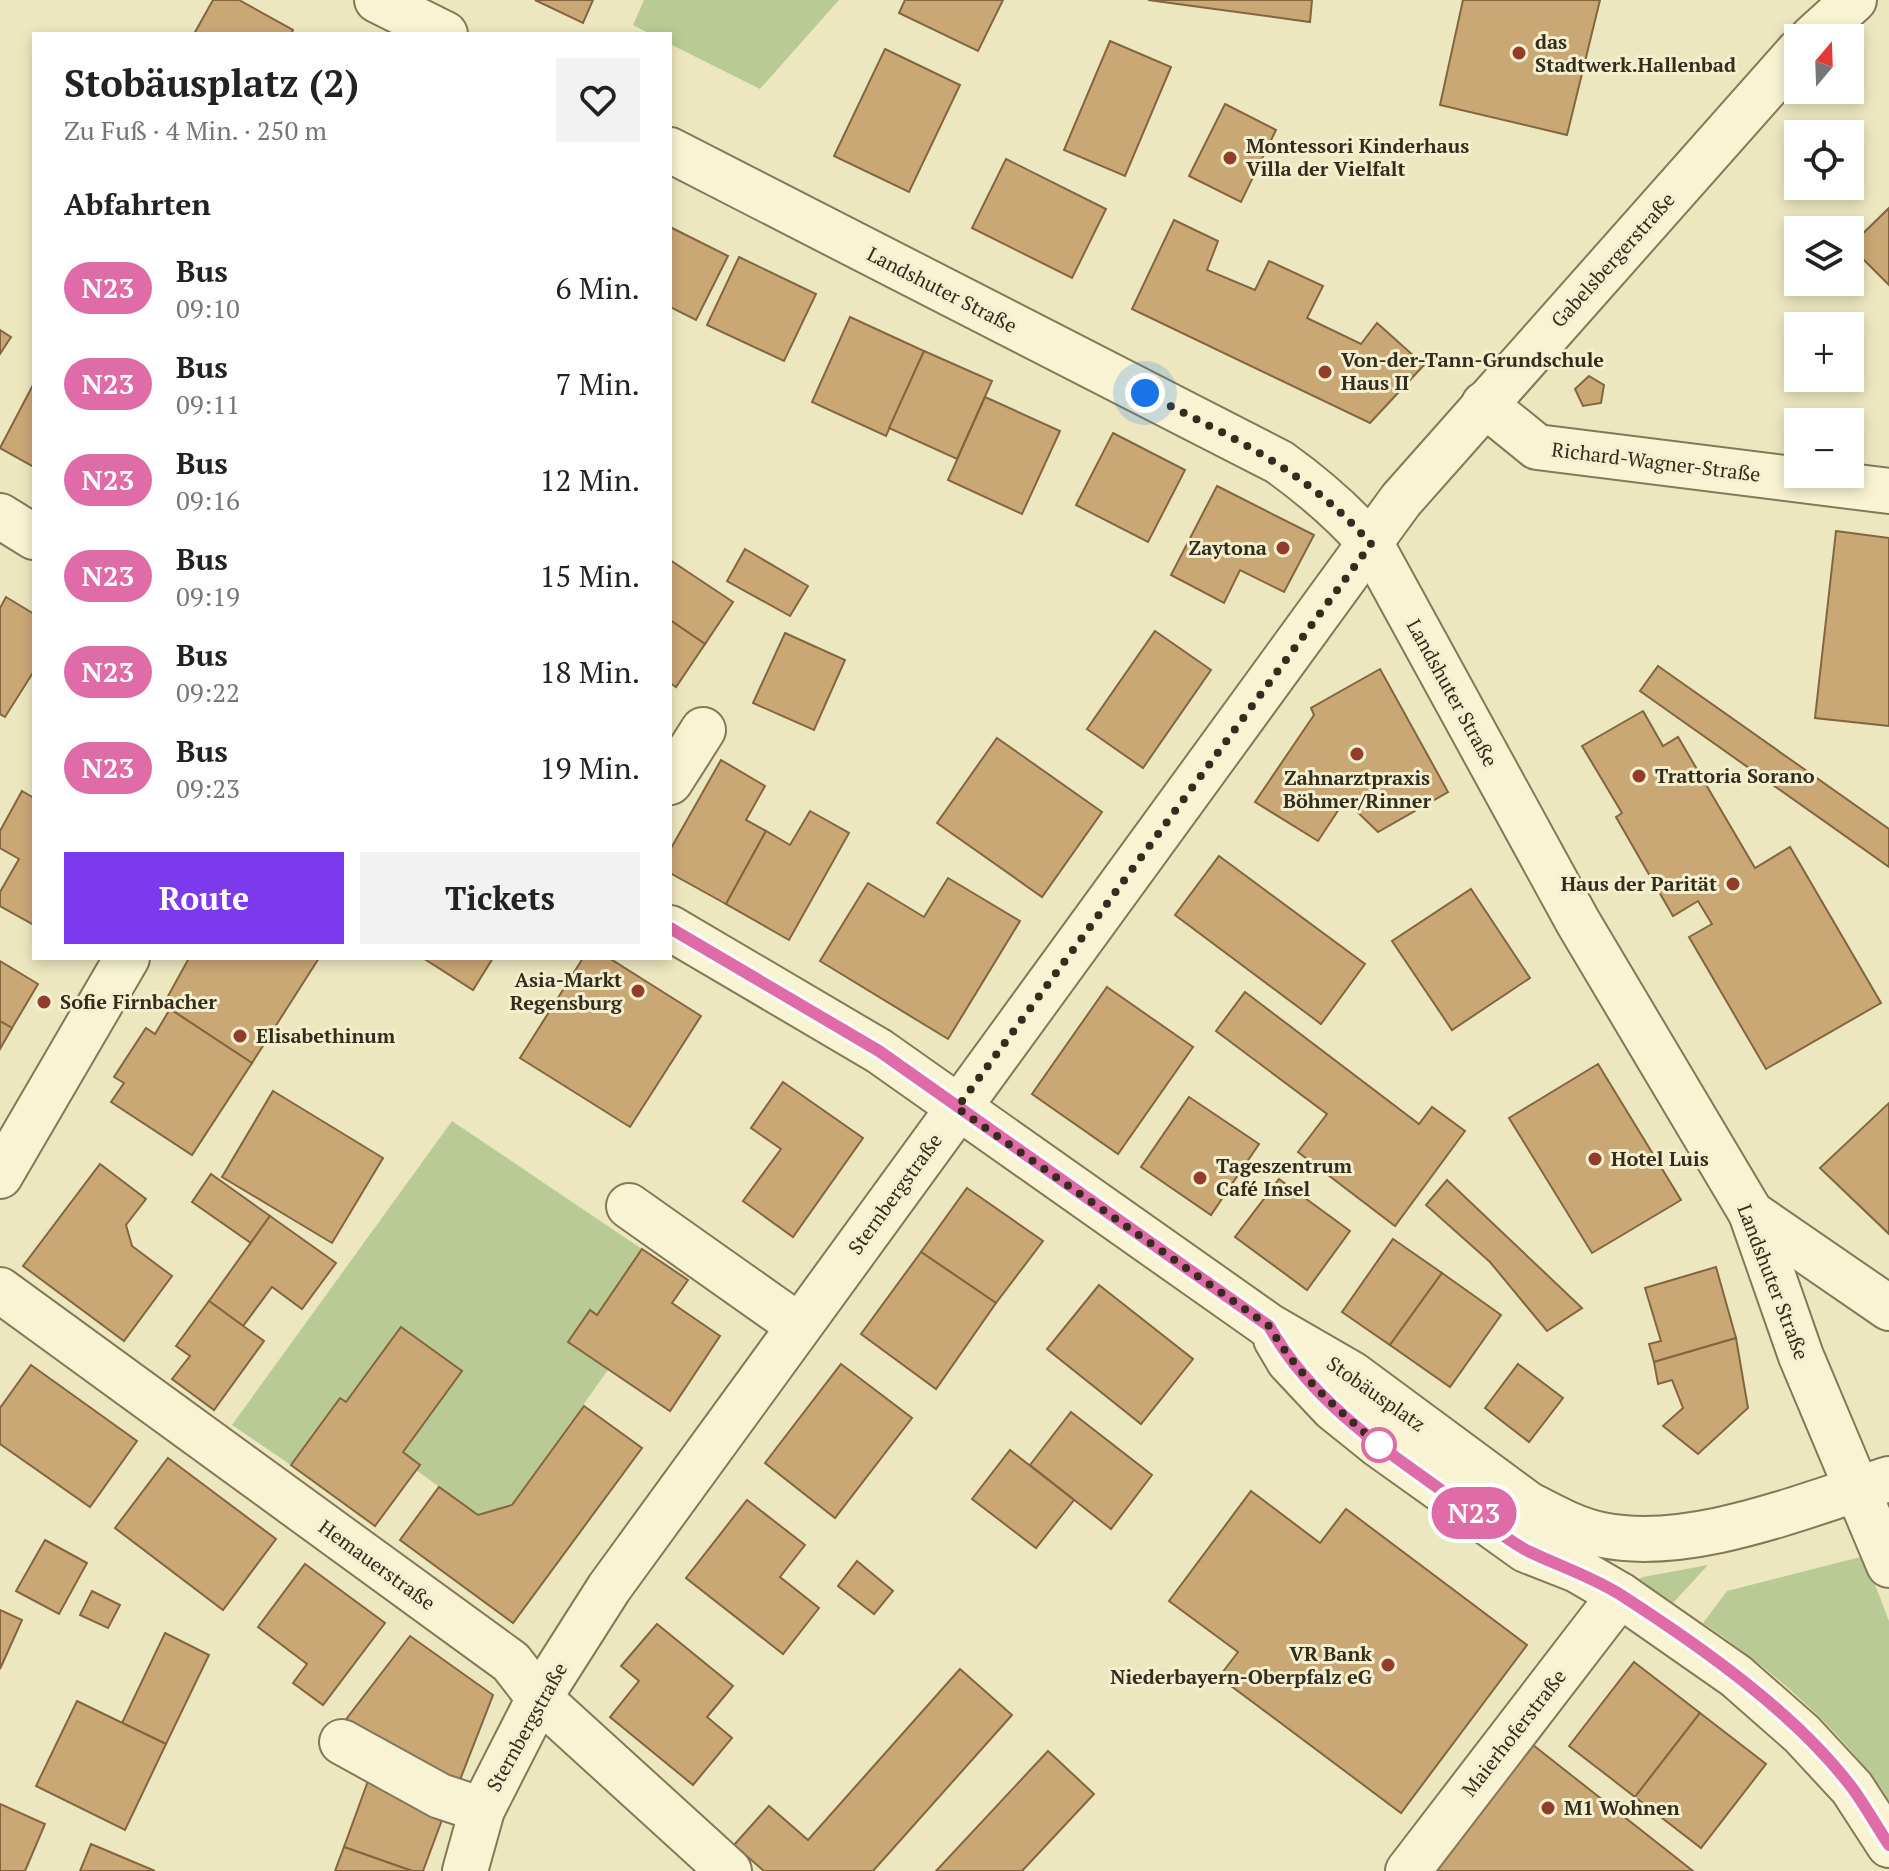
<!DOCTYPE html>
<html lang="de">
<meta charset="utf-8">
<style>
body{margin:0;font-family:"PT Serif",serif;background:#f2f2f2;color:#222;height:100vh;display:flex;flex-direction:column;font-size:30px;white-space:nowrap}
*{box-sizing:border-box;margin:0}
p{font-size:26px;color:#767676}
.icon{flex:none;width:44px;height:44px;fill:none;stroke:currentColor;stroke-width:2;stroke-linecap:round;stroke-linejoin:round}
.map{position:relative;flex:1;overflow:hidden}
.panel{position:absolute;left:32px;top:32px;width:640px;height:928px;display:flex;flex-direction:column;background:#fff;border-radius:0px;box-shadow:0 4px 12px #0003}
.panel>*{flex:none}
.badge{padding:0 16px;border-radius:26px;font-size:28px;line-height:52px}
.needle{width:52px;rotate:19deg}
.buttons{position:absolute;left:1784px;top:24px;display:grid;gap:16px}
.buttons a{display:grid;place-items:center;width:80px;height:80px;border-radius:0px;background:#fff;box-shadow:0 4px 12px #0003;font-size:40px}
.you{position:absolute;width:40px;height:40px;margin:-20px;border:6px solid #fff;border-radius:50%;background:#1a73e8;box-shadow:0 0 0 12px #1a73e833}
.map>.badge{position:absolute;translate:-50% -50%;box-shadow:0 0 0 4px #fff}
h2{padding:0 32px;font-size:30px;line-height:72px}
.round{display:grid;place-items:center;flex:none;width:84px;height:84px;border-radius:0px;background:#f2f2f2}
.head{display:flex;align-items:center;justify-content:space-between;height:136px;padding:0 32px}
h1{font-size:38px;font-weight:800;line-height:60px}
.button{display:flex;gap:16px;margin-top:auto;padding:16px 32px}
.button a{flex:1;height:92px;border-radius:0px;background:#7c3aed;color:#fff;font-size:32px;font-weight:800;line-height:92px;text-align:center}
.button a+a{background:#f2f2f2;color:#222}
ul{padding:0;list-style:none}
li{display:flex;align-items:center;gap:24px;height:96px;padding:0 32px}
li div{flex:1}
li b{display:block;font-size:30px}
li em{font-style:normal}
li .badge{min-width:88px;font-weight:700;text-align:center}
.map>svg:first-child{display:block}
.green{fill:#b9ca94}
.building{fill:#caa876;stroke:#83663f;stroke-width:2}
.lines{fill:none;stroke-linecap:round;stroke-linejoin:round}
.minor-casing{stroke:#847858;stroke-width:48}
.minor{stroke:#f8f3d2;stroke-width:44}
.line-casing{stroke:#fff;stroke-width:18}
.line{stroke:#df6ca7;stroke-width:12}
.walk{stroke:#342c1c;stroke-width:8;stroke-dasharray:0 14.4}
.poi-dot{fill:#923c2a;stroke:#f4f0cf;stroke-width:3}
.stop-dot{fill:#fff;stroke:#df6ca7;stroke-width:4}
.labels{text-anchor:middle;stroke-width:6;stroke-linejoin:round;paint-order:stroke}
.poi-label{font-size:20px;font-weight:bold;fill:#342c1c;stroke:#f4f0cf;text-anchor:start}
.street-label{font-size:20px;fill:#342c1c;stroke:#f4f0cf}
</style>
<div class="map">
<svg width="1889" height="1871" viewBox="0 0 1889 1871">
<rect width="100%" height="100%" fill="#ece7bf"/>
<!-- green -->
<g class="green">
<path d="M644 0H839L760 89 670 44V34H650L633 25Z"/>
<path d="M452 1121 642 1249 597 1315 589 1310 568 1342 608 1370 512 1505 478 1515 416 1470 403 1452 346 1402 291 1465 232 1425Z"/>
<path d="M1864 1556 1889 1621V1801C1842 1730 1773 1670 1703 1623L1727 1591Z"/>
<path d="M1708 1565 1672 1604 1637 1580 1643 1577Z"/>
</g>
<!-- building -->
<g class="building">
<path d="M213 0H239L293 30 291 34H194Z"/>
<path d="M535 0H593L583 23Z"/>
<path d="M905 0H1003L978 51 899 13Z"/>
<path d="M1148 0H1312L1310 22Z"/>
<path d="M1463 0H1600L1567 135 1440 105Z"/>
<path d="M1110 41 1171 67 1125 176 1064 150Z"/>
<path d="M885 49 960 85 909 192 834 156Z"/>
<path d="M1225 104 1276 130 1241 202 1189 176Z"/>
<path d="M1006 159 1106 209 1072 278 972 228Z"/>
<path d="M1889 208V285L1850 246Z"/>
<path d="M1174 220 1218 241 1207 270 1255 290 1269 261 1323 286 1307 318 1361 344 1377 323 1424 365 1370 423 1132 309Z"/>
<path d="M670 227 728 256 696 320 670 307Z"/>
<path d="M739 257 816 294 784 361 707 325Z"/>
<path d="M850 317 924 351 886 436 812 402Z"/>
<path d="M0 330 11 337 0 354Z"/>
<path d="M924 351 992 381 957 459 889 428Z"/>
<path d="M1589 376 1604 385 1601 403 1583 406 1575 389Z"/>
<path d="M34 383V467L0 448Z"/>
<path d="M985 397 1060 431 1022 514 948 480Z"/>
<path d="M1113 433 1185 470 1148 542 1076 505Z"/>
<path d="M1217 486 1314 535 1284 592 1240 570 1224 603 1171 575Z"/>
<path d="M1836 531 1889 538V726L1815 718Z"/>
<path d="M745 549 808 586 790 616 727 581Z"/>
<path d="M670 560 733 602 705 644 670 620Z"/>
<path d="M6 597 34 614V671L5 717 0 714V608Z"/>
<path d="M670 620 705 644 676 687 670 683Z"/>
<path d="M1155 631 1211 670 1143 768 1087 729Z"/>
<path d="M785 633 845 660 814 730 753 703Z"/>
<path d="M1658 666 1889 829V867L1640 691Z"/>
<path d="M1380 669 1448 792 1378 832 1345 800 1318 841 1255 802 1314 715 1311 708Z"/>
<path d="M1643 711 1663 746 1678 737 1755 868 1790 847 1881 1003 1766 1069 1689 937 1712 924 1698 901 1673 916 1616 817 1622 813 1582 746Z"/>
<path d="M997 738 1102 812 1042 897 937 823Z"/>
<path d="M721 760 765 786 746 820 766 831 726 904 670 873V850Z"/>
<path d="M22 791 34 798V925L0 906V892L19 859 0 848V831Z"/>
<path d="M810 811 849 833 789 940 726 904 766 831 790 845Z"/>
<path d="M1219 856 1365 964 1321 1024 1175 915Z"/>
<path d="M948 878 1020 921 948 1039 820 961 868 883 924 917Z"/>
<path d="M1471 889 1530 978 1452 1030 1392 941Z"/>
<path d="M189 958H319L252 1063 170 1009 175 1000 168 996Z"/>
<path d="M423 958H493L473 990Z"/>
<path d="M583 958H609L701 1016 630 1127 520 1058Z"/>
<path d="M0 961 38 984 12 1028 0 1021Z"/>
<path d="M1107 987 1193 1047 1118 1154 1032 1094Z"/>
<path d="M1245 992 1419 1124 1432 1107 1465 1131 1395 1226 1298 1152 1327 1114 1216 1031Z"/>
<path d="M170 1009 252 1063 192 1155 111 1102 124 1083 114 1077 146 1028 155 1034Z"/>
<path d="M0 1021 12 1028 0 1049Z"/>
<path d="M1598 1064 1681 1200 1592 1253 1509 1118Z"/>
<path d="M783 1082 863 1138 793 1237 743 1201 781 1149 751 1128Z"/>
<path d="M273 1091 383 1158 332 1243 222 1177Z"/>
<path d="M1189 1097 1259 1144 1211 1215 1141 1167Z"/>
<path d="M1889 1103V1234L1820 1168Z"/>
<path d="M100 1164 146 1199 126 1225 132 1246 172 1276 124 1341 23 1266Z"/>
<path d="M211 1174 270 1216 251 1243 192 1202Z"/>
<path d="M1279 1179 1350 1231 1307 1290 1235 1237Z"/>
<path d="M1447 1180 1582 1308 1547 1331 1490 1262 1426 1205Z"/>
<path d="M967 1188 1043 1241 996 1303 921 1252Z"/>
<path d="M270 1216 336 1263 302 1309 272 1287 243 1326 209 1301Z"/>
<path d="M1393 1239 1442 1273 1390 1345 1342 1312Z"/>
<path d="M642 1249 688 1280 672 1303 720 1336 670 1411 568 1342 590 1310 597 1315Z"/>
<path d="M921 1252 996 1303 936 1389 861 1334Z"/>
<path d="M1716 1267 1736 1338 1654 1362 1649 1344 1661 1341 1645 1288Z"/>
<path d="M1442 1273 1501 1315 1450 1387 1390 1345Z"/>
<path d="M1099 1285 1193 1359 1141 1424 1047 1349Z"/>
<path d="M209 1301 264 1341 214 1410 172 1379 190 1356 176 1346Z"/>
<path d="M401 1327 462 1371 403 1452 420 1465 375 1526 291 1465 340 1398 346 1402Z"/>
<path d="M1736 1338 1748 1408 1698 1454 1663 1426 1683 1408 1672 1380 1658 1384 1654 1362Z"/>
<path d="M841 1364 912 1418 835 1518 765 1463Z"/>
<path d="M1518 1364 1563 1398 1529 1442 1485 1408Z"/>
<path d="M31 1365 137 1441 90 1507 0 1444V1408Z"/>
<path d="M584 1406 642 1448 513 1623 400 1540 439 1487 478 1515 512 1505Z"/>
<path d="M1071 1412 1152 1475 1111 1529 1030 1465Z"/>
<path d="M1010 1450 1074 1500 1036 1548 972 1499Z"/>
<path d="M168 1458 276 1539 223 1610 115 1528Z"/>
<path d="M1251 1491 1320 1543 1346 1509 1527 1645 1401 1813 1219 1677 1238 1652 1169 1601Z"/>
<path d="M747 1500 805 1545 780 1577 819 1608 783 1654 686 1578Z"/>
<path d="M45 1540 87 1563 59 1614 16 1591Z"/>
<path d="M857 1561 893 1591 874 1614 838 1586Z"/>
<path d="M305 1564 385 1623 323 1705 293 1683 307 1664 258 1627Z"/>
<path d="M92 1591 120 1605 108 1628 80 1615Z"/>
<path d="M0 1610 22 1620 0 1669Z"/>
<path d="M657 1624 733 1686 707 1717 732 1738 693 1785 610 1717 639 1681 621 1666Z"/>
<path d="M165 1633 209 1655 166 1744 122 1723Z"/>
<path d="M410 1636 493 1695 458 1785 344 1722Z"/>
<path d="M1634 1662 1700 1713 1635 1797 1569 1746Z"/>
<path d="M960 1669 1012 1715 873 1871H764L734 1845 769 1806 808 1840Z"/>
<path d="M77 1701 166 1744 125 1830 36 1786Z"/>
<path d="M1700 1713 1766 1764 1701 1848 1635 1797Z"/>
<path d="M1533 1745 1693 1871H1434Z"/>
<path d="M1048 1751 1094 1794 1022 1871H936Z"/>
<path d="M368 1781 446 1809 423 1871H412L344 1847Z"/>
<path d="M0 1804 45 1824 25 1871H0Z"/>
<path d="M91 1844 155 1871H80Z"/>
<path d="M344 1847 412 1871H335Z"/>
</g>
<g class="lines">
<defs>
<g id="minor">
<path d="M377 0 445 34"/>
<path d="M1812 38 1854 0"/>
<path d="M670 150 1279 462C1314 487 1343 512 1371 544L1578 922 1751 1213 1801 1356 1889 1565"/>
<path d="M1484 404 1537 447 1889 491"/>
<path d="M0 516 34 537"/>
<path d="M670 782 703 730"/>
<path d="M670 928 879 1051 1269 1326 1352 1374 1528 1504C1551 1516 1576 1530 1602 1535 1692 1553 1803 1505 1889 1479"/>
<path d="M0 1176 127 958"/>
<path d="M629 1206 799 1326"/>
<path d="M1751 1213 1889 1308"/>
<path d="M0 1290 511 1662 539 1698 729 1871"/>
<path d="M1276 1339 1289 1361 1333 1408 1379 1445 1526 1550 1577 1570 1620 1595 1736 1676 1802 1734 1852 1788 1889 1845"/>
<path d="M342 1742 440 1796 482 1810"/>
<path d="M465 1871 482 1810 539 1698 609 1588 1401 500 1798 52"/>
<path d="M1408 1871 1620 1595"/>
</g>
</defs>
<!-- minor casing -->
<use href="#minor" class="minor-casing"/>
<!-- minor -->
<use href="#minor" class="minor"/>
</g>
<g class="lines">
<defs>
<path id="line" d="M670 928 879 1051 1269 1326C1313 1404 1387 1451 1458 1502 1481 1518 1503 1538 1528 1551 1559 1566 1591 1576 1621 1595 1700 1646 1796 1713 1853 1789 1866 1807 1877 1827 1889 1845"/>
</defs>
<!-- line casing -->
<use href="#line" class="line-casing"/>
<!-- line -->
<use href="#line" class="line"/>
<!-- walk -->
<path class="walk" d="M1145 393C1234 439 1303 467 1371 544L957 1108 1269 1326C1298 1376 1336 1408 1379 1445"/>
</g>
<!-- markers -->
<g class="poi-dot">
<circle cx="1519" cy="53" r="8"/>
<circle cx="1230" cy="158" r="8"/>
<circle cx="1325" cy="372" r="8"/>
<circle cx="1283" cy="548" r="8"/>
<circle cx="1357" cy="754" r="8"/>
<circle cx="1639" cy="776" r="8"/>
<circle cx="1733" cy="884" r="8"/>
<circle cx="638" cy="991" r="8"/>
<circle cx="44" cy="1002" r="8"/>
<circle cx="240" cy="1036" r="8"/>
<circle cx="1595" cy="1159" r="8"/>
<circle cx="1200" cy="1178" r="8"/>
<circle cx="1388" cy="1665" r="8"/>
<circle cx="1548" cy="1808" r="8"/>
</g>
<circle class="stop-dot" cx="1379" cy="1445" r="16"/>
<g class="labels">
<!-- poi labels -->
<g class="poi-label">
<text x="1535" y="49">das<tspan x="1535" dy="23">Stadtwerk.Hallenbad</tspan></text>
<text x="1246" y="153">Montessori Kinderhaus<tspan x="1246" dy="23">Villa der Vielfalt</tspan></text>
<text x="1341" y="367">Von-der-Tann-Grundschule<tspan x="1341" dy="23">Haus II</tspan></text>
<text x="1267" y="555" text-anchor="end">Zaytona</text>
<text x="1655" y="783">Trattoria Sorano</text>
<text x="1357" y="785" text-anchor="middle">Zahnarztpraxis<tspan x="1357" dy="23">Böhmer/Rinner</tspan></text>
<text x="1717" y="891" text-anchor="end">Haus der Parität</text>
<text x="622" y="987" text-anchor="end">Asia-Markt<tspan x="622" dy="23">Regensburg</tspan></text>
<text x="60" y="1009">Sofie Firnbacher</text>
<text x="256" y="1043">Elisabethinum</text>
<text x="1611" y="1166">Hotel Luis</text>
<text x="1216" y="1173">Tageszentrum<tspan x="1216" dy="23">Café Insel</tspan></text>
<text x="1372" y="1661" text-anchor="end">VR Bank<tspan x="1372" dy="23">Niederbayern-Oberpfalz eG</tspan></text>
<text x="1564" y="1815">M1 Wohnen</text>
</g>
<!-- street labels -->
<g class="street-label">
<text transform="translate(1613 260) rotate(-48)" y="7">Gabelsbergerstraße</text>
<text transform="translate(942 290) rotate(27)" y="7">Landshuter Straße</text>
<text transform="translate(1656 462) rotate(7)" y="7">Richard-Wagner-Straße</text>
<text transform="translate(1452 693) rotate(61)" y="7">Landshuter Straße</text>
<text transform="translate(895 1194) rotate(-54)" y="7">Sternbergstraße</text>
<text transform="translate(1773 1282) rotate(69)" y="7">Landshuter Straße</text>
<text transform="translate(1376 1394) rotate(35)" y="7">Stobäusplatz</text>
<text transform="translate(377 1565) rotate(36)" y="7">Hemauerstraße</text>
<text transform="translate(527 1727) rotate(-61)" y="7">Sternbergstraße</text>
<text transform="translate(1514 1733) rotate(-52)" y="7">Maierhoferstraße</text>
</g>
</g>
</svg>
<div class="buttons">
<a><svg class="needle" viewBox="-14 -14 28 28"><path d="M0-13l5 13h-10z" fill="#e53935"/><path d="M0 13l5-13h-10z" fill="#767676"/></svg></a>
<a><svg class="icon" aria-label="locate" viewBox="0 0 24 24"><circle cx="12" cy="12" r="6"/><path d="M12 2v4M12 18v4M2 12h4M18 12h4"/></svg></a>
<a><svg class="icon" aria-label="layers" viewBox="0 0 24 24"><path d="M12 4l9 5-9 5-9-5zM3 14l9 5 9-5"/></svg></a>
<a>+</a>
<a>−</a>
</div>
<div class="you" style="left:1145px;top:393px"></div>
<b class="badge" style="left:1474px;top:1513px;background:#df6ca7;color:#fff">N23</b>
<section class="panel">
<div class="head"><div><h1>Stobäusplatz (2)</h1><p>Zu Fuß · 4 Min. · 250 m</p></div><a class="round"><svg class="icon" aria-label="heart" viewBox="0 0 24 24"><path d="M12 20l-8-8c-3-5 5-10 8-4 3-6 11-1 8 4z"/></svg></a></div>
<h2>Abfahrten</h2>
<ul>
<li><span class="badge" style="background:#df6ca7;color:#fff">N23</span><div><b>Bus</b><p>09:10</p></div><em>6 Min.</em></li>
<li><span class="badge" style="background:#df6ca7;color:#fff">N23</span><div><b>Bus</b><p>09:11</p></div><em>7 Min.</em></li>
<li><span class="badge" style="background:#df6ca7;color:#fff">N23</span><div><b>Bus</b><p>09:16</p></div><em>12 Min.</em></li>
<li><span class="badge" style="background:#df6ca7;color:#fff">N23</span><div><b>Bus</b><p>09:19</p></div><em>15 Min.</em></li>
<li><span class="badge" style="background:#df6ca7;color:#fff">N23</span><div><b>Bus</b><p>09:22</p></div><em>18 Min.</em></li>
<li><span class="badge" style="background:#df6ca7;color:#fff">N23</span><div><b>Bus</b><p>09:23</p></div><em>19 Min.</em></li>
</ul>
<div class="button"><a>Route</a><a>Tickets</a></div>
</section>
</div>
